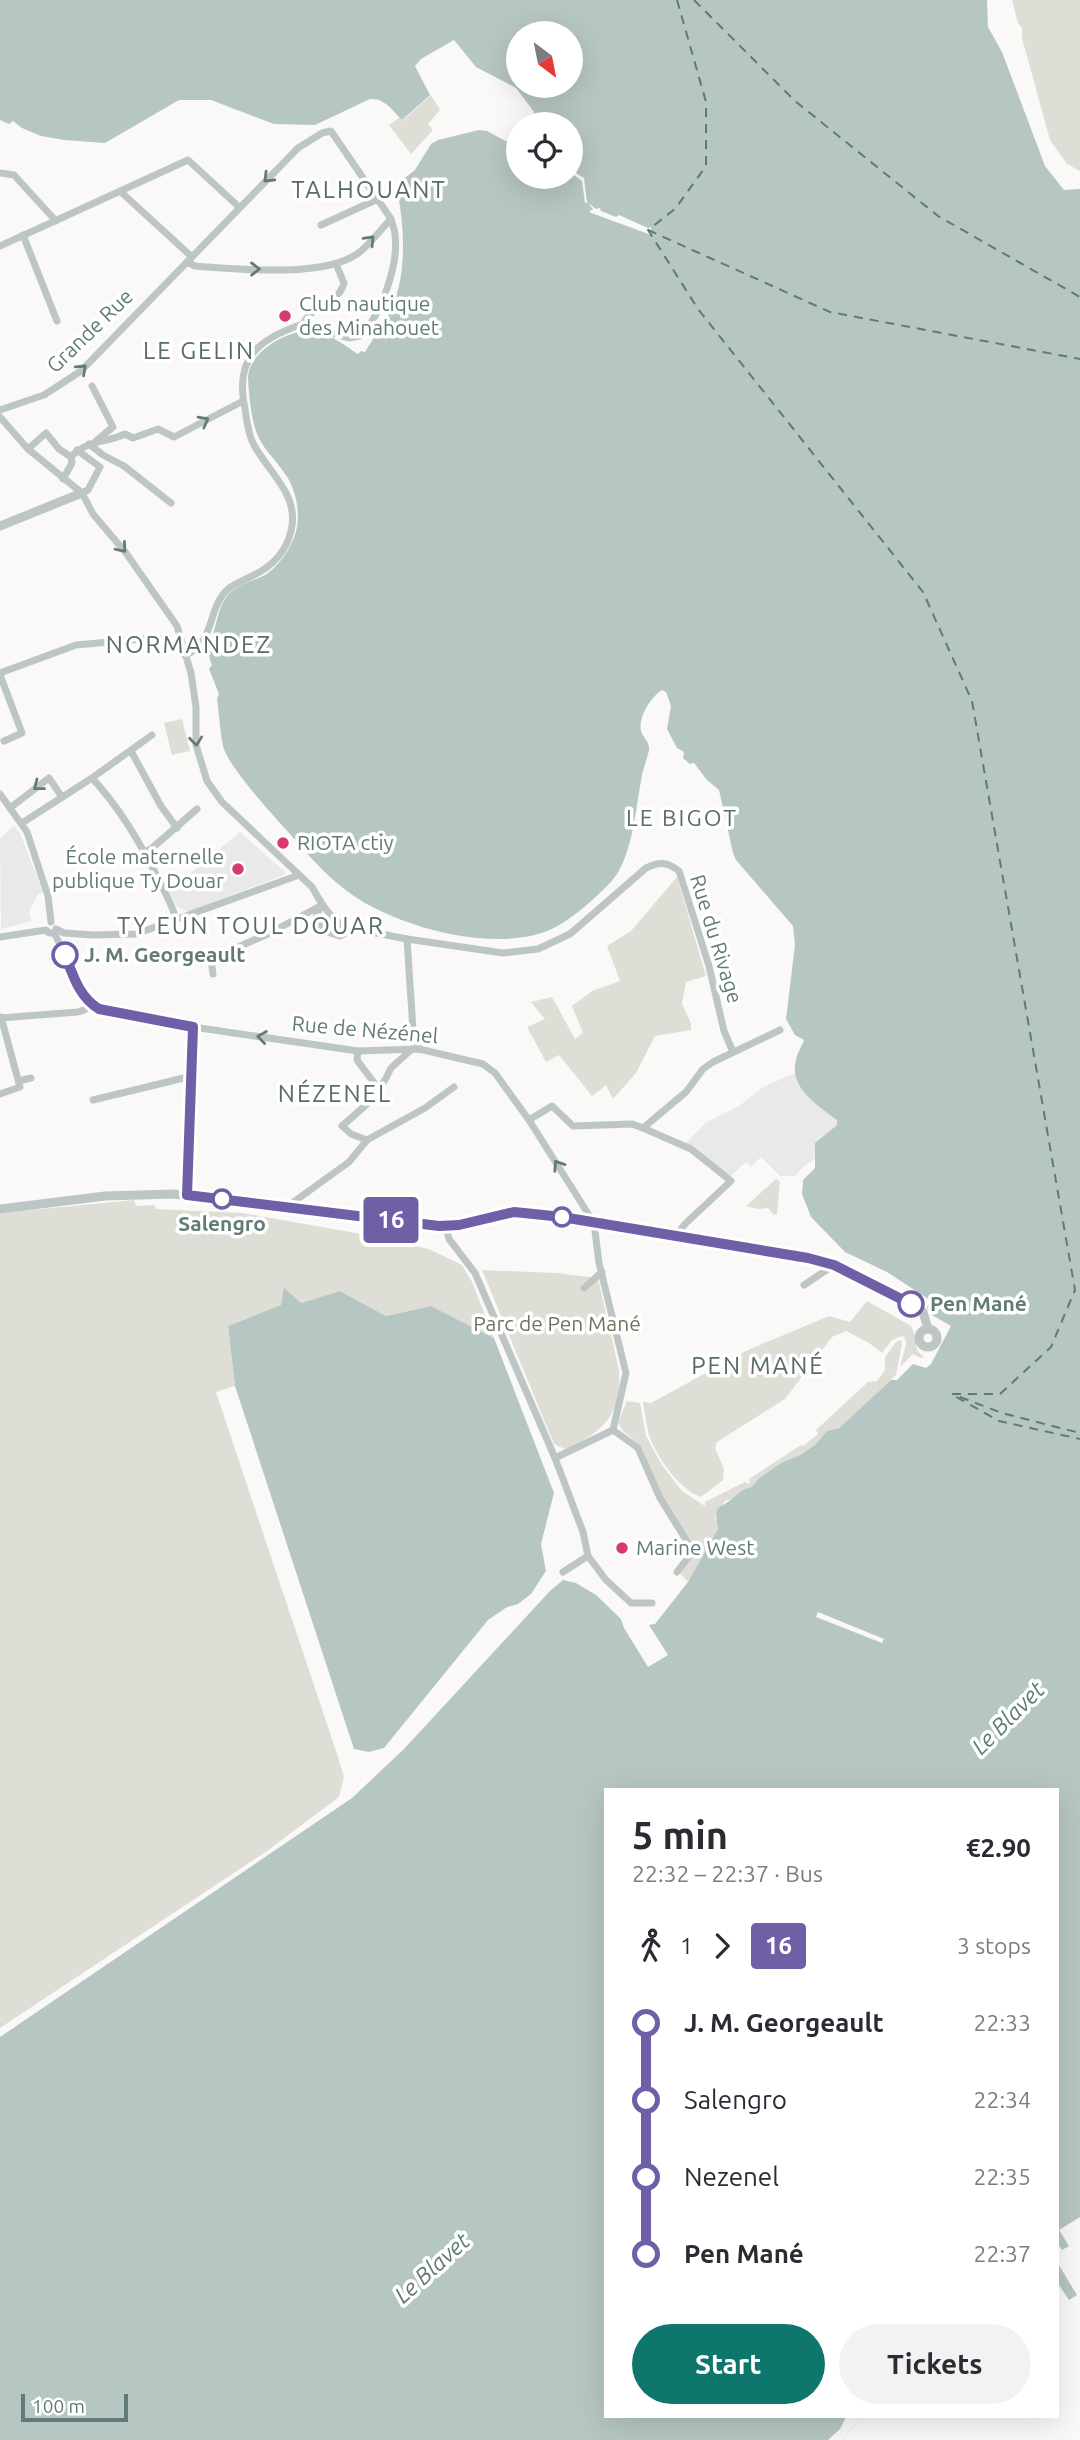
<!DOCTYPE html>
<meta charset="utf-8">
<style>
body{margin:0;font-family:Ubuntu,sans-serif;background:#f2f2f3;color:#2b2b33;height:100vh;display:flex;flex-direction:column;font-size:26px;white-space:nowrap}
*{box-sizing:border-box;margin:0}
p{font-size:23px;color:#7c7c81}
.icon{flex:none;width:38px;height:38px;fill:none;stroke:currentColor;stroke-width:2;stroke-linecap:round;stroke-linejoin:round}
.map{position:relative;flex:1;overflow:hidden}
.drawer{position:absolute;left:604px;top:1788px;width:455px;height:630px;display:flex;flex-direction:column;background:#fff;border-radius:0px;box-shadow:0 7px 28px #0002}
.drawer>*{flex:none}
.badge{padding:0 14px;border-radius:5px;font-size:24px;line-height:46px}
.needle{width:46px;rotate:148deg}
.tools{position:absolute;left:506px;top:21px;display:grid;gap:14px}
.tools a{display:grid;place-items:center;width:77px;height:77px;border-radius:50%;background:#fff;box-shadow:0 7px 28px #0002;font-size:35px}
.scale{position:absolute;left:21px;bottom:18px;width:107px;box-sizing:border-box;padding-left:7px;border:4px solid #627b77;border-top:0;font-size:19px;line-height:24px;white-space:nowrap;color:#627b77;-webkit-text-stroke:5px #fff;paint-order:stroke}
.map>.badge{position:absolute;translate:-50% -50%;box-shadow:0 0 0 4px #fff}
.legs{display:flex;align-items:center;gap:10px;height:77px;padding:0 28px;font-size:23px}
.legs p{margin-inline-start:auto}
.headline{display:flex;align-items:center;justify-content:space-between;height:119px;padding:0 28px}
h1{font-size:38px;font-weight:700;line-height:52px}
.cta{display:flex;gap:14px;margin-top:auto;padding:14px 28px}
.cta a{flex:1;height:80px;border-radius:42px;background:#0f766e;color:#fff;font-size:28px;font-weight:700;line-height:80px;text-align:center}
.cta a+a{background:#f2f2f3;color:#2b2b33}
ul{padding:0 28px;list-style:none}
li{display:flex;align-items:center;gap:24px;height:77px;font-size:26px}
li i{display:grid;place-items:center;width:10px;height:100%;margin:0 9px;background:currentColor}
li i::after{content:'';width:18px;height:18px;margin:-9px;border:5px solid;border-radius:50%;background:#fff}
li p{margin-inline-start:auto}
li:first-child i{background:linear-gradient(#0000 50%,currentColor 0)}
li:last-child i{background:linear-gradient(currentColor 50%,#0000 0)}
.map>svg:first-child{display:block}
.built{fill:#e8e9e8}
.green{fill:#deded7}
.water{fill:#b6c6c2;fill-rule:evenodd}
.pier{fill:#faf9f8}
.lines{fill:none;stroke-linecap:round;stroke-linejoin:round}
.ferry{stroke:#617a72;stroke-width:2;stroke-dasharray:9 7;stroke-linecap:butt}
.minor{stroke:#bdc6c4;stroke-width:7}
.tertiary{stroke:#bdc6c4;stroke-width:9}
.oneway{stroke:#627b77}
.line-1-casing{stroke:#fff;stroke-width:16}
.line-1{stroke:#6e5fa7;stroke-width:10}
.poi-dot{fill:#d83973;stroke:#fff;stroke-width:2.5}
.stop-1-dot{fill:#fff;stroke:#6e5fa7;stroke-width:3.5}
.labels{text-anchor:middle;stroke-width:7;stroke-linejoin:round;paint-order:stroke}
.poi-label{font-size:21px;fill:#627b77;stroke:#fff;text-anchor:start}
.street-label{font-size:21px;fill:#627b77;stroke:#fff}
.stop-label{font-size:21px;font-weight:bold;fill:#627b77;stroke:#fff;text-anchor:start}
.park-label{font-size:21px;fill:#707360;stroke:#fff}
.neighbourhood-label{font-size:23px;letter-spacing:2px;fill:#586c69;stroke:#fff}
.water-label{font-size:23px;font-style:italic;fill:#617a72;stroke:#fff}
.quarter-label{font-size:24px;letter-spacing:2px;fill:#586c69;stroke:#fff}
</style>
<div class="map">
<svg width="1080" height="2440" viewBox="0 0 1080 2440">
<rect width="100%" height="100%" fill="#faf9f8"/>
<!-- built -->
<g class="built">
<path d="M14 826 20 833 43 892 38 894 29 911 31 921 1 929 0 838Z"/>
<path d="M240 832 285 872 284 875 188 912 176 906 169 891Z"/>
<path d="M795 1073 797 1083 810 1098 837 1120V1125L815 1143V1159L804 1166 795 1176H780L761 1157 751 1167 746 1162 730 1177 685 1144 705 1123 739 1106 763 1087Z"/>
</g>
<!-- green -->
<g class="green">
<path d="M1012 0H1080V171L1067 164 1050 140 1022 38V28L1018 23Z"/>
<path d="M431 95 440 110 428 124 433 130 411 154 389 125 399 118 402 121Z"/>
<path d="M182 719 190 751 172 755 164 723Z"/>
<path d="M677 877 706 976 686 982 682 1004 691 1023V1030L655 1036 636 1073 613 1099 606 1085 592 1096 559 1055 546 1062 527 1027 545 1019 531 1002 552 997 575 1039 583 1033 572 1006 592 991 620 981 607 946 631 931Z"/>
<path d="M776 1179 780 1182 777 1214 774 1215 768 1208 758 1209 746 1206Z"/>
<path d="M134 1200 136 1206 155 1205 156 1209 242 1213 367 1235 429 1249 462 1265 472 1282 494 1338 431 1306 386 1316 340 1291 301 1303 282 1305 228 1326 235 1386 216 1392 338 1757 344 1777 339 1797 267 1851 0 2028V1213Z"/>
<path d="M482 1270 556 1273 598 1278 619 1370C622 1414 603 1433 565 1449L554 1444Z"/>
<path d="M867 1301 911 1326C919 1340 912 1351 925 1357L921 1358 913 1354 900 1367 906 1344 905 1338 902 1336 892 1340 882 1353 869 1343 846 1331 832 1337 785 1399 717 1442 715 1448 724 1469 723 1480 701 1497C678 1489 657 1457 649 1435 646 1425 645 1413 643 1402L651 1403 748 1350 829 1316 850 1322Z"/>
<path d="M901 1340 902 1344 896 1375 891 1380 839 1428 827 1431 815 1445 800 1455 781 1463 758 1479 752 1487C739 1490 736 1499 725 1501L715 1517 718 1529 716 1534 688 1582 679 1572 696 1550 659 1493 642 1447 623 1431 618 1422 627 1401 640 1403 646 1436 662 1465 682 1491 705 1506V1502L745 1482 750 1484 749 1479 801 1445 803 1446 818 1434 816 1430 868 1382 877 1381 885 1370V1357L896 1342Z"/>
</g>
<!-- water -->
<g class="water">
<path d="M0 0H987L988 27 1002 52 1045 166 1064 190 1080 189V2217L1059 2230 1069 2246 1062 2250 1057 2243V1790H606V2417H862L842 2440H0V2037L352 1798 404 1749 550 1591 563 1580 576 1583 596 1595 621 1619 624 1628 648 1667 668 1655 649 1625 655 1624 688 1582 718 1529C713 1504 719 1510 733 1498 740 1492 743 1489 752 1487L758 1479 781 1463 800 1455 815 1445 827 1431 839 1428 891 1380H897L913 1364 926 1368 931 1364 951 1326 932 1315 927 1308 930 1300 887 1272 845 1252 811 1217 802 1194 803 1180 815 1168V1143L837 1125V1120C819 1106 788 1088 796 1060 797 1053 802 1046 804 1040L795 1035 786 1019 795 945 793 926 736 860 733 853 719 790 707 780 694 763 690 764 683 758 684 752 677 748 667 729 671 706 666 692 662 690C651 697 638 717 641 731 643 738 650 742 649 750 647 760 642 771 641 781 635 812 632 863 608 885 592 901 574 917 554 928 498 956 389 926 343 888 319 869 300 845 280 823 265 806 228 765 223 746 220 732 219 713 217 698L219 694 209 669 212 665C207 655 210 645 213 634 217 622 219 605 228 595 237 584 254 581 265 575 280 566 294 544 297 527 300 508 295 486 283 471 275 459 264 450 258 436 251 420 249 396 248 378 248 351 293 326 316 332 334 336 344 345 358 354L361 351 365 352C375 335 389 318 395 300 407 265 404 221 396 185L415 170 431 144 438 140 479 130 487 131 518 148V177H570L571 173 582 181 585 203H587L584 178 571 170V137L579 139 571 135 570 124H552L533 114 534 112 516 88 476 67 454 40 421 59 415 66 430 95 402 120C392 110 385 98 370 99L315 125 274 124 211 100H179L105 143 64 140 41 136 22 128 13 121 9 124 0 120ZM518 33H570V86H518Z"/>
<path d="M284 1288 301 1303 340 1291 386 1316 431 1306 494 1338 554 1493 541 1544 546 1571 531 1594 518 1604 507 1607 488 1620 384 1748 369 1752 354 1749 235 1386 228 1326 281 1305Z"/>
<path d="M1057 2262 1077 2295 1069 2300 1057 2282Z"/>
</g>
<!-- pier -->
<g class="pier">
<path d="M588 203 596 209 600 208 601 211 616 217 619 215 648 228 651 227V235L589 212 593 209Z"/>
<path d="M818 1612 884 1639 882 1643 816 1617Z"/>
<path d="M846 2417H862L842 2440H828L840 2429Z"/>
</g>
<g class="lines">
<!-- ferry -->
<g class="ferry">
<path d="M677 0 706 102V166L675 209 648 230 698 309 923 592 972 701 1075 1290 1051 1347 1000 1394H951L999 1421 1080 1439"/>
<path d="M694 0 795 101 938 216 1080 297"/>
<path d="M648 230 830 312 1080 359"/>
<path d="M960 1397 1002 1413 1080 1433"/>
</g>
<!-- minor -->
<g class="minor">
<path d="M0 173 14 175 56 221"/>
<path d="M121 192 192 257"/>
<path d="M321 225 378 199"/>
<path d="M23 235 57 321"/>
<path d="M0 246 188 160 239 207"/>
<path d="M187 262 195 266C238 269 321 278 357 254 369 246 380 230 391 219"/>
<path d="M92 386 113 427 96 441"/>
<path d="M0 410 44 395 81 371 298 148 322 133 331 131 391 219C392 224 395 230 395 235 399 264 381 316 360 336L348 338 303 324"/>
<path d="M0 417 28 449 82 493 93 514 126 553 177 626 191 673 196 707V745L207 781 222 802 312 887C321 903 329 917 345 927L407 939 503 953 538 949 570 934 646 868C660 861 667 862 679 871L709 966 724 1031 733 1052"/>
<path d="M89 444 103 455 124 466 171 503"/>
<path d="M28 449 46 433 59 449 71 457"/>
<path d="M77 450 100 467 88 490 82 493"/>
<path d="M63 479 72 463 71 457C86 440 106 443 125 434L133 438 158 429 174 437 243 401"/>
<path d="M0 673 76 645 155 638 163 640 185 655C215 644 207 609 227 590 233 584 242 581 250 577 270 568 286 553 291 531 300 495 269 473 254 445 248 435 247 421 245 409 234 358 258 339 303 324 311 305 339 304 344 283L336 264"/>
<path d="M0 675 22 733 4 741"/>
<path d="M131 751 161 806 177 828"/>
<path d="M92 778 152 735"/>
<path d="M0 794 27 832 48 896 51 922"/>
<path d="M10 808 49 778 62 797"/>
<path d="M22 823 92 778C120 808 140 843 159 880 165 893 173 906 176 920"/>
<path d="M145 852 151 849 197 809"/>
<path d="M321 905 316 917 324 931 340 936 355 928"/>
<path d="M56 929 64 933 93 935 136 934 299 875"/>
<path d="M54 933C69 957 73 994 99 1009L193 1027 358 1051 419 1049 483 1064 495 1073 529 1120 594 1223 599 1263 626 1373 613 1430 555 1458"/>
<path d="M0 937 46 930 49 933H54"/>
<path d="M407 939 413 1030 419 1049"/>
<path d="M213 974 211 959 270 933 322 905"/>
<path d="M0 1018 78 1012 84 1010 91 1004"/>
<path d="M358 1051 357 1060 378 1088"/>
<path d="M19 1081 31 1078"/>
<path d="M0 1094 20 1087 1 1017"/>
<path d="M93 1100 192 1076"/>
<path d="M529 1120 552 1106 573 1126 632 1124 643 1128 691 1149 731 1181 686 1223 675 1236"/>
<path d="M643 1128 686 1092 703 1069 713 1062 780 1030"/>
<path d="M367 1140 351 1134 342 1126 366 1105 385 1080 391 1068 412 1049"/>
<path d="M187 1195 193 1027"/>
<path d="M288 1206 349 1162 367 1140 425 1108 454 1087"/>
<path d="M446 1226 449 1239 475 1273 555 1458 583 1532 588 1556 606 1580 631 1603H652"/>
<path d="M804 1285 834 1265"/>
<path d="M584 1288 602 1272"/>
<path d="M613 1430 638 1448 660 1498 693 1551 677 1572"/>
<path d="M563 1572 588 1556"/>
</g>
<!-- tertiary -->
<g class="tertiary">
<path d="M0 526 82 493"/>
<path d="M0 1209 105 1196 173 1194 288 1206 439 1226 459 1225 514 1212 562 1217 644 1232 750 1247 834 1265 915 1306 923 1312 928 1329"/>
<circle cx="928" cy="1338" r="9"/>
</g>
</g>
<!-- one-way arrows -->
<defs><path id="oneway-chevron" d="M-2-3.5L2.5 0L-2 3.5" fill="none" stroke-width="1.6" stroke-linecap="round" stroke-linejoin="round" transform="scale(1.75)"/></defs>
<g class="oneway">
<use href="#oneway-chevron" transform="translate(268 178) rotate(135)"/>
<use href="#oneway-chevron" transform="translate(370 240) rotate(-47)"/>
<use href="#oneway-chevron" transform="translate(255 269)"/>
<use href="#oneway-chevron" transform="translate(82 369) rotate(-43)"/>
<use href="#oneway-chevron" transform="translate(204 421) rotate(-28)"/>
<use href="#oneway-chevron" transform="translate(122 548) rotate(50)"/>
<use href="#oneway-chevron" transform="translate(196 741) rotate(84)"/>
<use href="#oneway-chevron" transform="translate(38 786) rotate(142)"/>
<use href="#oneway-chevron" transform="translate(262 1037) rotate(-172)"/>
<use href="#oneway-chevron" transform="translate(558 1165) rotate(-123)"/>
</g>
<g class="lines">
<defs>
<path id="line-1" d="M65 955C73 975 79 997 99 1009L193 1027 187 1195 439 1226 459 1225 514 1212 524 1213 562 1217 808 1258 834 1265 911 1304"/>
</defs>
<!-- line-1 casing -->
<use href="#line-1" class="line-1-casing"/>
<!-- line-1 -->
<use href="#line-1" class="line-1"/>
</g>
<!-- markers -->
<g class="poi-dot">
<circle cx="285" cy="316" r="7"/>
<circle cx="283" cy="843" r="7"/>
<circle cx="238" cy="869" r="7"/>
<circle cx="622" cy="1548" r="7"/>
</g>
<g class="stop-1-dot">
<circle cx="65" cy="955" r="12"/>
<circle cx="222" cy="1199" r="9"/>
<circle cx="562" cy="1217" r="9"/>
<circle cx="911" cy="1304" r="12"/>
</g>
<g class="labels">
<!-- poi labels -->
<g class="poi-label">
<text x="299" y="311">Club nautique<tspan x="299" dy="24">des Minahouet</tspan></text>
<text x="297" y="850">RIOTA ctiy</text>
<text x="224" y="864" text-anchor="end">École maternelle<tspan x="224" dy="24">publique Ty Douar</tspan></text>
<text x="636" y="1555">Marine West</text>
</g>
<!-- street labels -->
<g class="street-label">
<text transform="translate(90 331) rotate(-44)" y="7">Grande Rue</text>
<text transform="translate(716 939) rotate(73)" y="7">Rue du Rivage</text>
<text transform="translate(365 1030) rotate(5)" y="7">Rue de Nézénel</text>
</g>
<!-- stop labels -->
<g class="stop-label">
<text x="84" y="962">J. M. Georgeault</text>
<text x="222" y="1231" text-anchor="middle">Salengro</text>
<text x="930" y="1311">Pen Mané</text>
</g>
<!-- park labels -->
<g class="park-label">
<text x="557" y="1331">Parc de Pen Mané</text>
</g>
<!-- neighbourhood labels -->
<g class="neighbourhood-label">
<text x="682" y="826">LE BIGOT</text>
</g>
<!-- water labels -->
<g class="water-label">
<text transform="translate(1008 1718) rotate(-45)" y="8">Le Blavet</text>
<text transform="translate(432 2268) rotate(-42)" y="8">Le Blavet</text>
</g>
<!-- quarter labels -->
<g class="quarter-label">
<text x="369" y="198">TALHOUANT</text>
<text x="199" y="359">LE GELIN</text>
<text x="189" y="653">NORMANDEZ</text>
<text x="251" y="934">TY EUN TOUL DOUAR</text>
<text x="335" y="1102">NÉZENEL</text>
<text x="758" y="1374">PEN MANÉ</text>
</g>
</g>
</svg>
<div class="tools">
<a><svg class="needle" viewBox="-14 -14 28 28"><path d="M0-13l5 13h-10z" fill="#e53935"/><path d="M0 13l5-13h-10z" fill="#7c7c81"/></svg></a>
<a><svg class="icon" aria-label="locate" viewBox="0 0 24 24"><circle cx="12" cy="12" r="6"/><path d="M12 2v4M12 18v4M2 12h4M18 12h4"/></svg></a>
</div>
<div class="scale">100 m</div>
<b class="badge" style="left:391px;top:1220px;background:#6e5fa7;color:#fff">16</b>
<section class="drawer">
<div class="headline"><div><h1>5 min</h1><p>22:32 – 22:37 · Bus</p></div><b>€2.90</b></div>
<div class="legs"><svg class="icon" aria-label="walk" viewBox="0 0 24 24"><circle cx="13" cy="4" r="2"/><path d="M13 8l-2 6 4 7M11 14l-3 7M7 12l3-4h3l4 4"/></svg>1<svg class="icon" aria-label="forward" viewBox="0 0 24 24"><path d="M9 5l7 7-7 7"/></svg><b class="badge" style="background:#6e5fa7;color:#fff">16</b><p>3 stops</p></div>
<ul>
<li><i style="color:#6e5fa7"></i><b>J. M. Georgeault</b><p>22:33</p></li>
<li><i style="color:#6e5fa7"></i><span>Salengro</span><p>22:34</p></li>
<li><i style="color:#6e5fa7"></i><span>Nezenel</span><p>22:35</p></li>
<li><i style="color:#6e5fa7"></i><b>Pen Mané</b><p>22:37</p></li>
</ul>
<div class="cta"><a>Start</a><a>Tickets</a></div>
</section>
</div>
